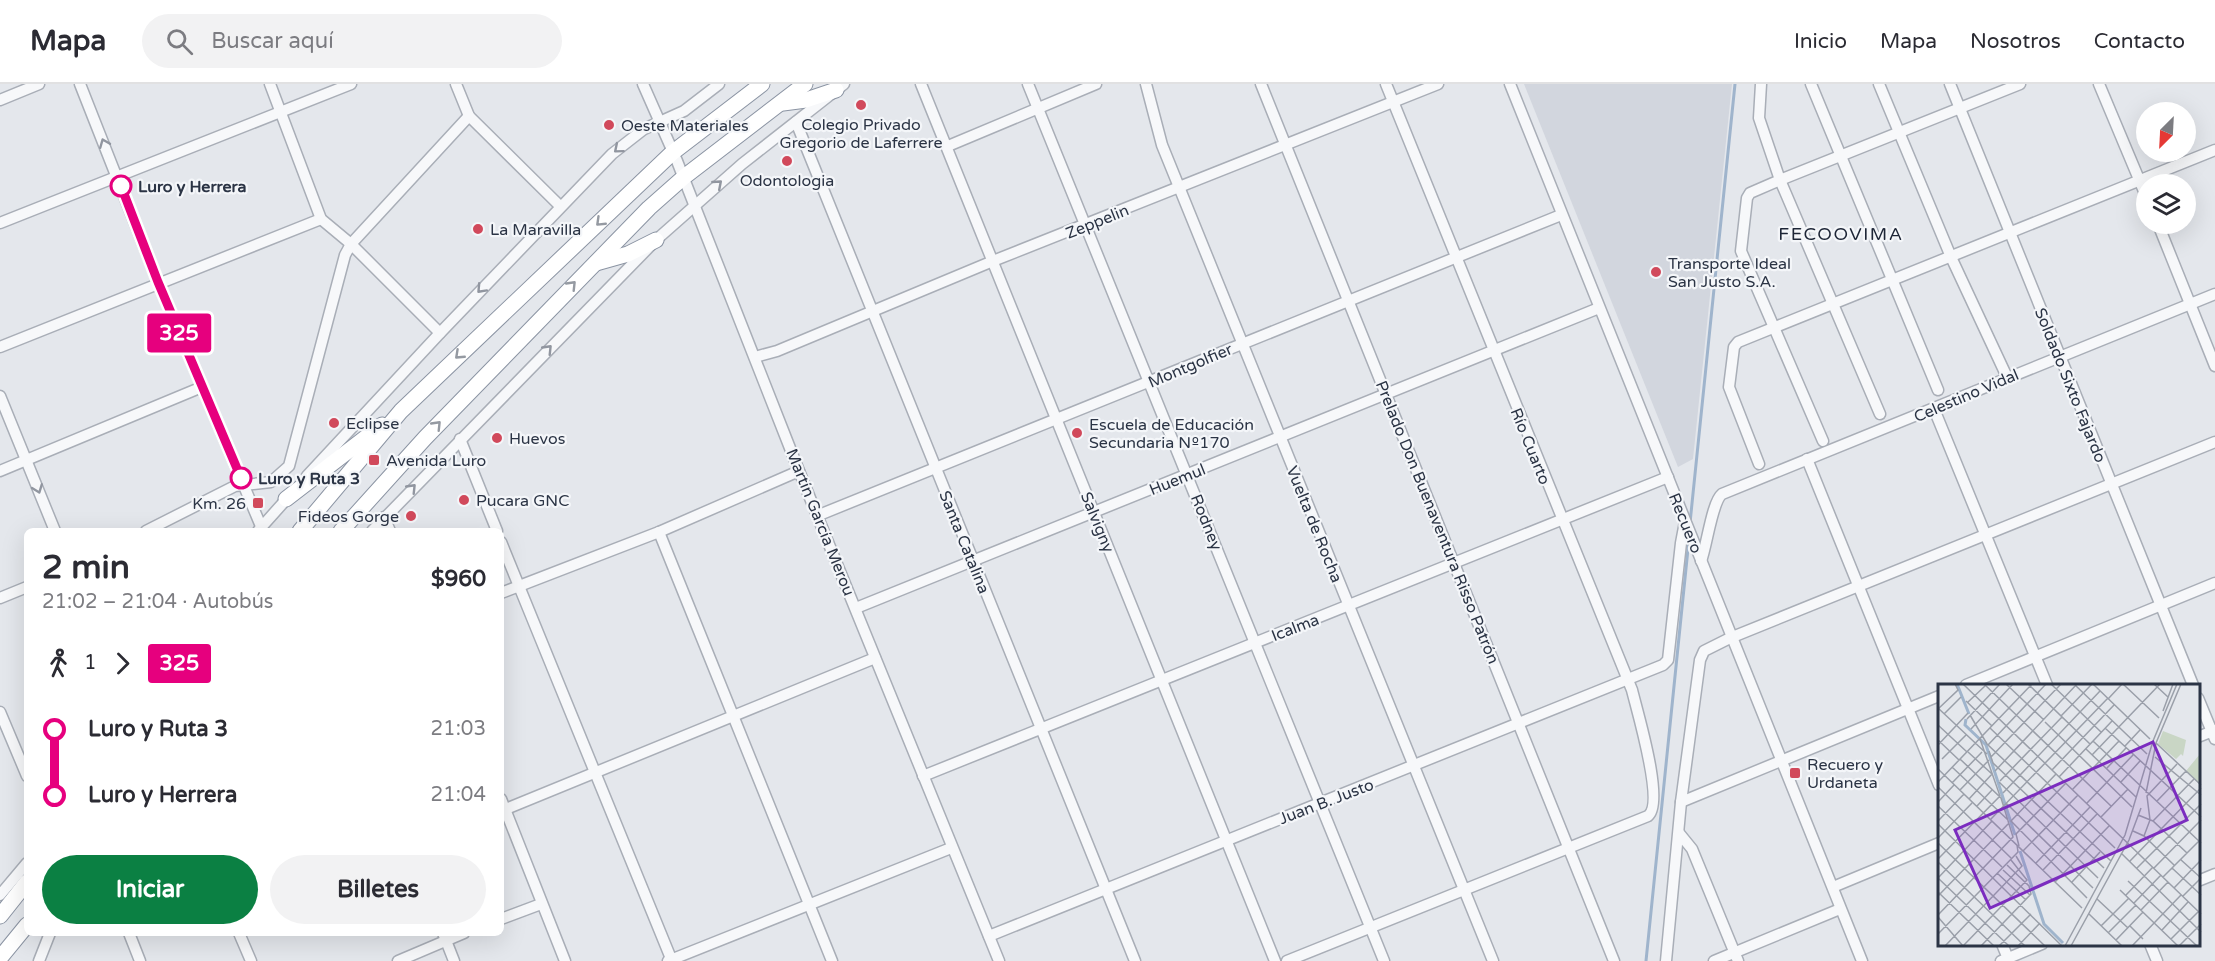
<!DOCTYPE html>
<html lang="es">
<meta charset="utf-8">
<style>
body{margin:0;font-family:"Varela Round",sans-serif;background:#f2f2f3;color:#2b2b33;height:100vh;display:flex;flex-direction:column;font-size:22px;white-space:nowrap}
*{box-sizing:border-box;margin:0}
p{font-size:20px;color:#7c7c81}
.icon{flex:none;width:33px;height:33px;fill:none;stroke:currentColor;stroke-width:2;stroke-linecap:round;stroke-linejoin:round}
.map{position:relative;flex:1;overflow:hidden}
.drawer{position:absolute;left:24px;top:444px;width:480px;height:408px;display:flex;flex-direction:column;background:#fff;border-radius:9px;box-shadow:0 6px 24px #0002}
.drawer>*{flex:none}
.badge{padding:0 12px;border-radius:4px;font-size:21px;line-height:39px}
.needle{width:39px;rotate:204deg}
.tools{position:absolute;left:2136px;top:18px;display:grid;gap:12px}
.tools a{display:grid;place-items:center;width:60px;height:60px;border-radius:50%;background:#fff;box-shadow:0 6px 24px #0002;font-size:30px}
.map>.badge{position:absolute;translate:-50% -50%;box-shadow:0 0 0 3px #fff}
.legs{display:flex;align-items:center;gap:9px;height:66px;padding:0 18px;font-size:20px}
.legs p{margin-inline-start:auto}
.summary{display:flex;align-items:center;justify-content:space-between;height:102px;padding:0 18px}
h1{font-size:33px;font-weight:700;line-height:45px}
.primary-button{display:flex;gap:12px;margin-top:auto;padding:12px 18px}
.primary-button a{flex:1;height:69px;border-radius:36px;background:#0b8043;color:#fff;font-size:24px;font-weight:700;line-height:69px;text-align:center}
.primary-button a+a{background:#f2f2f3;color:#2b2b33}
ul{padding:0 18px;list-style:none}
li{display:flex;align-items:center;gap:21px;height:66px;font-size:22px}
li i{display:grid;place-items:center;width:9px;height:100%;margin:0 8px;background:currentColor}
li i::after{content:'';width:15px;height:15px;margin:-8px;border:4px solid;border-radius:50%;background:#fff}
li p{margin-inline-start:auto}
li:first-child i{background:linear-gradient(#0000 50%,currentColor 0)}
li:last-child i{background:linear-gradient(currentColor 50%,#0000 0)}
header{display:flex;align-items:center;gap:36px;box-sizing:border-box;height:84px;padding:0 30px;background:#fff;border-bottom:2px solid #e1e1e2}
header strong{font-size:28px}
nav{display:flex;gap:33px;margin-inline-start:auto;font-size:21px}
.search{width:420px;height:54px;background:#f2f2f3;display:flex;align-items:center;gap:15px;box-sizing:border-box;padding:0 21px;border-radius:33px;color:#7c7c81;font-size:22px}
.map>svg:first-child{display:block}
.built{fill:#d2d6de}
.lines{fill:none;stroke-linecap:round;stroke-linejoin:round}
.stream{stroke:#9fb4cc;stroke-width:3}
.minor-casing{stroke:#a9aeb7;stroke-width:13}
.highway-casing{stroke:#8b94a3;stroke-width:17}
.minor{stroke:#f7f8fa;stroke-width:10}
.highway{stroke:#fff;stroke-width:15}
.oneway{stroke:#9196a0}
.oneway2{stroke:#959aa2}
.line-1-casing{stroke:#fff;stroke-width:14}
.line-1{stroke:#e6007e;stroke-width:9}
.poi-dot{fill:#d1495b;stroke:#f4f6f9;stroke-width:2}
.stop-1-dot{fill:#fff;stroke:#e6007e;stroke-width:3}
.labels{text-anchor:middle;stroke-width:4.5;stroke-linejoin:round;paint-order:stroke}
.poi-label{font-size:16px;fill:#2b3445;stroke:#f4f6f9;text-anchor:start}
.stop-label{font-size:16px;font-weight:bold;fill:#2b3445;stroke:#f4f6f9;text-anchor:start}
.street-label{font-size:16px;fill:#2b3445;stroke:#f4f6f9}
.neighbourhood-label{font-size:18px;letter-spacing:1.5px;fill:#1d2536;stroke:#f4f6f9}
.inset-river{fill:none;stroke:#9fb4cc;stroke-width:3}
.inset-road{fill:none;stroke:#9a9fa9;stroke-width:1.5}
.view{fill:#7b2cbf;fill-opacity:0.15;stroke:#7b2cbf;stroke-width:3}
.inset-edge{fill:none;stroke:#2b3445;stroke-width:3}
</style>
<header>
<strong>Mapa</strong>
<div class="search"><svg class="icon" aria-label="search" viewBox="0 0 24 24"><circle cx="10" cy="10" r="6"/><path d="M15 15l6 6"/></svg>Buscar aquí</div>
<nav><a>Inicio</a><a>Mapa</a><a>Nosotros</a><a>Contacto</a></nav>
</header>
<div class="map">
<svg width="2215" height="877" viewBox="0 0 2215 877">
<rect width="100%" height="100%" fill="#e4e7ec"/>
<!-- built -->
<path class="built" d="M1524 0H1732L1693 375 1678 383Z"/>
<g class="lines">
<!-- stream -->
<g class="stream">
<path d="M1690 439 1735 0"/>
<path d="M1646 877 1689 455"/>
</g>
<defs>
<g id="minor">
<path d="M80 0 158 198 263 447"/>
<path d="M270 0 321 135 351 160 440 249"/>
<path d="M456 0 469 32 560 122"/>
<path d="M643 0 677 77 799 387 999 877"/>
<path d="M921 0 1275 877"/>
<path d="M1028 0 1384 877"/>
<path d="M1146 0 1162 61 1493 877"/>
<path d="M1261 0 1614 877"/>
<path d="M1510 0 1862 877"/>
<path d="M1761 0 1759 34 1780 96 1880 330"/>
<path d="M1811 0 1938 306"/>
<path d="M1879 0 1951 173 2007 293"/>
<path d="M1950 0 2193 601"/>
<path d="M2099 0 2146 112"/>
<path d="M0 16 39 0"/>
<path d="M796 38 1135 877"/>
<path d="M948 62 1096 0"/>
<path d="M0 139 351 0"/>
<path d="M2158 140 2215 282"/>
<path d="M0 263 321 135"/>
<path d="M755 273 777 267 993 177 1438 0"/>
<path d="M0 312 55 447"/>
<path d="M1934 325 2047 601"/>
<path d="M460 355 497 447"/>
<path d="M1823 357 1741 167 1747 114 1750 109 1780 96 2020 0"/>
<path d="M1807 375 1939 701"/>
<path d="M1759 380 1729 303 1734 263 1738 258 2215 66"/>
<path d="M0 387 202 303"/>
<path d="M307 392 440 249 612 70 644 45 684 27 719 0"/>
<path d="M819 431 1561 131"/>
<path d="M384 433 390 447"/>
<path d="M146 447 235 402 271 398 289 382 345 171 351 160 469 32"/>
<path d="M258 447 291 410"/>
<path d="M372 447 656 156 742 80 844 0"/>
<path d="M659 448 832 877"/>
<path d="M501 458 672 877"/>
<path d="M1701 477C1707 461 1712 418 1722 410L2215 210"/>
<path d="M501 509 659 448 799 387"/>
<path d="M0 514 27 503"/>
<path d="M856 524 1599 224"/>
<path d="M1966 601 2215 499"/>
<path d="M2198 614 2215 655"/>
<path d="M0 628 27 692"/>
<path d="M2198 653 2215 646"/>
<path d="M923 692 1668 393"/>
<path d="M501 715 565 877"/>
<path d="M1681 718 1939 612"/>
<path d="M501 727 875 574"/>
<path d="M1679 749 1692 765 1738 877"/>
<path d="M2198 797 2215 790"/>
<path d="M1833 803 1939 759"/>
<path d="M0 811 27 779"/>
<path d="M501 835 541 820"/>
<path d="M129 849 140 877"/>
<path d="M239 849 251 877"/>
<path d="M443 849 454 877"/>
<path d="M989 852 1663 581 1668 576 1681 459 1685 438"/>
<path d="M2002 860 2009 877"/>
<path d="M2150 860 2157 877"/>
<path d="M39 877 50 849"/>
<path d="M398 877 464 849"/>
<path d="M668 877 951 764"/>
<path d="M1287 877 1648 732C1665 719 1637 627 1632 606L1386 0"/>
<path d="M1666 877 1681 718 1700 576 1704 567 1730 554 2215 358"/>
<path d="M1714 877 1840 825"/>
<path d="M2001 877 2042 860"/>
</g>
<g id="highway">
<path d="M783 19 806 16 836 6"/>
<path d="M596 179 628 170 656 156"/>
<path d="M286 415 382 341"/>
<path d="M300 447 401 327 422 307 672 69 762 0"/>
<path d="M341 447 425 354 649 124 684 93 805 0"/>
<path d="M0 832 27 798"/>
<path d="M0 874 27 841"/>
</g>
</defs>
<!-- minor casing -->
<use href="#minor" class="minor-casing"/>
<!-- highway casing -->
<use href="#highway" class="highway-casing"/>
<!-- minor -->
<use href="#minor" class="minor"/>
<!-- highway -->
<use href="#highway" class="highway"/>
</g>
<!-- one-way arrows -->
<defs><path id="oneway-chevron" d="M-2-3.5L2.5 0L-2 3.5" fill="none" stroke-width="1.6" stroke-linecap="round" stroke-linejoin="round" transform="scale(1.5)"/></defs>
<g class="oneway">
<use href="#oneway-chevron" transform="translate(104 59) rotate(-112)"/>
<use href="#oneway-chevron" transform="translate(618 65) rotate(140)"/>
<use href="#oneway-chevron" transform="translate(718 100) rotate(-41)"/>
<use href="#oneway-chevron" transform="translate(481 205) rotate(133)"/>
<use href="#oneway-chevron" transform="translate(548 265) rotate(-46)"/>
<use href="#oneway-chevron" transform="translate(412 404) rotate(-46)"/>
<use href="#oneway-chevron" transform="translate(38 405) rotate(69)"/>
</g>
<g class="oneway2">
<use href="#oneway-chevron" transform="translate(600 138) rotate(136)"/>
<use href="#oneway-chevron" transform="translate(572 201) rotate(-46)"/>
<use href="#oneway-chevron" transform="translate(459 271) rotate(137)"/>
<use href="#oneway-chevron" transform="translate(437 341) rotate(-46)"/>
</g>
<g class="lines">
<defs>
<path id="line-1" d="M121 102 158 198 241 394"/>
</defs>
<!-- line-1 casing -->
<use href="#line-1" class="line-1-casing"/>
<!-- line-1 -->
<use href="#line-1" class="line-1"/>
</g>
<!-- markers -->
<g class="poi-dot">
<circle cx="861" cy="21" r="6"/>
<circle cx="609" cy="41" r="6"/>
<circle cx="787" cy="77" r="6"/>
<circle cx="478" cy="145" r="6"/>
<circle cx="1656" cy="188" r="6"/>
<circle cx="334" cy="339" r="6"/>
<circle cx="1077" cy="349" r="6"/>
<circle cx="497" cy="354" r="6"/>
<rect x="368" y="370" width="12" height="12" rx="3"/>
<circle cx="464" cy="416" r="6"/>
<rect x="252" y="413" width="12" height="12" rx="3"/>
<circle cx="411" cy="432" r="6"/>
<rect x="1789" y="683" width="12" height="12" rx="3"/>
</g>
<g class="stop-1-dot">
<circle cx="121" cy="102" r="10"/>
<circle cx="241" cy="394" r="10"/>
</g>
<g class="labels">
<!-- poi labels -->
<g class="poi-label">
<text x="861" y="46" text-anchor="middle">Colegio Privado<tspan x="861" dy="18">Gregorio de Laferrere</tspan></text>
<text x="621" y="47">Oeste Materiales</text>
<text x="787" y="102" text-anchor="middle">Odontologia</text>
<text x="490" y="151">La Maravilla</text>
<text x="1668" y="185">Transporte Ideal<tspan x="1668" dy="18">San Justo S.A.</tspan></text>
<text x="346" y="345">Eclipse</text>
<text x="1089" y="346">Escuela de Educación<tspan x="1089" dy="18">Secundaria Nº170</tspan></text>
<text x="509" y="360">Huevos</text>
<text x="386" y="382">Avenida Luro</text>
<text x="476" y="422">Pucara GNC</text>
<text x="246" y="425" text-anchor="end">Km. 26</text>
<text x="399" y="438" text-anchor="end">Fideos Gorge</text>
<text x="1807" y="686">Recuero y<tspan x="1807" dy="18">Urdaneta</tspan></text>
</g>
<!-- stop labels -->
<g class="stop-label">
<text x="138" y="108">Luro y Herrera</text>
<text x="258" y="400">Luro y Ruta 3</text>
</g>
<!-- street labels -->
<g class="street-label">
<text transform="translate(1097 137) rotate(-22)" y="6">Zeppelin</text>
<text transform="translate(1190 281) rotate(-23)" y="6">Montgolfier</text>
<text transform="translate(2071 301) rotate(68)" y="6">Soldado Sixto Fajardo</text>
<text transform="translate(1966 311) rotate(-23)" y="6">Celestino Vidal</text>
<text transform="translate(1531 362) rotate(68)" y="6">Río Cuarto</text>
<text transform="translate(1177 395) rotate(-22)" y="6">Huemul</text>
<text transform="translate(821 438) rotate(68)" y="6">Martín García Merou</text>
<text transform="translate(1098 438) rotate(68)" y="6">Salvigny</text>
<text transform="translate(1207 438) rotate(68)" y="6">Rodney</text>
<text transform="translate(1438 438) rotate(68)" y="6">Prelado Don Buenaventura Risso Patrón</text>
<text transform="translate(1686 439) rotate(68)" y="6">Recuero</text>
<text transform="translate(1315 440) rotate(68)" y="6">Vuelta de Rocha</text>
<text transform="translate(965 458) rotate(68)" y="6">Santa Catalina</text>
<text transform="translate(1295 543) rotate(-21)" y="6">Icalma</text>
<text transform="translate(1326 717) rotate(-21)" y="6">Juan B. Justo</text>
</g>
<!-- neighbourhood labels -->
<g class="neighbourhood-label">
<text x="1841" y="156">FECOOVIMA</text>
</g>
</g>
<!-- overview -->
<g transform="translate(1938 600)">
<rect width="262" height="262" fill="#e4e7ec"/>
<path d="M225 47 248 56 245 72 243 70 238 75 220 60ZM262 70V101L248 87Z" fill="#c9d6c5"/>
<path class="inset-river" d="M19 0 31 30M28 35 27 41 48 61 77 151M82 167 106 240 125 259"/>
<path class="inset-road" d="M25 0 263 230M46 0 173 122M68 0 106 36M90 0 152 60M113 0 163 48M155 0 212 55M185 0 221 34M216 0 230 13M137 1 209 70M170 15 184 0M28 17 54 42M30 18 47 2M0 24 49 70M0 25 20 6 17 0M225 27 235 0M6 30 23 13M32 31 49 60 173 177M123 32 154 0M29 35 62 0M107 38 194 123M0 41 29 68M52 44 177 164M167 44 263 133M33 45 75 0M0 56 21 76M155 57 263 159M218 59 263 101M0 61 30 29M50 61 108 0M187 62 202 46M148 65 198 113M51 67 55 79 166 184M30 68 54 90M154 71 222 0M53 73 123 0M217 73 263 111M4 75 28 51M14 83 70 136M169 84 188 64M0 85 144 224M114 86 176 21M57 87 139 0M118 90 73 137 149 214M121 93 174 37M62 97 124 33M0 98 94 0M61 98 160 194M183 98 202 77M14 99 44 68M0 103 73 174M22 106 51 76M134 106 181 57M65 109 162 7M208 109 218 59 243 0M31 115 54 90M219 117 248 87M0 118 16 101M68 119 155 204M149 119 195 71M0 122 64 183M39 122 54 106M200 131 215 137 249 169M163 133 190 105M53 135 170 14M0 137 26 110M215 137 256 95M0 140 124 262M195 147 206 152 236 181M206 152 212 136 209 112 239 80M0 154 34 119M0 159 107 262M81 162 78 150 128 99M85 167 140 111M183 169 263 248M0 175 62 112 42 55M242 175 263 194M192 177 263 104M0 178 87 262M98 179 152 123M199 184 263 120M216 184 263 136M234 184 263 211M65 186 92 211M105 186 159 130M59 189 88 216M225 193 261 157M0 194 71 262M0 194 54 137M190 197 259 262M117 198 171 142M134 198 162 168M236 204 263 176M182 206 240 262M0 208 56 262M188 211 215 183M0 212 71 139M245 212 263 194M159 215 190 244M196 219 223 191M203 226 230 198M151 230 184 262M0 231 75 153 63 114 22 75M0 233 25 262M163 242 191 214M192 242 205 255M224 246 250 218M170 249 198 221M0 250 80 168 79 161M233 255 260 228M178 256 205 228M7 262 84 182 78 172M25 262 89 196 73 176M43 262 93 210 91 202 69 181M61 262 93 230M80 262 102 239M127 262 187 151 215 57 239 0M133 262 191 156 203 124M194 262 243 211M241 262 263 240"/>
<path class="view" d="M215 58 249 136 52 224 17 146Z"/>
<rect width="262" height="262" class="inset-edge"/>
</g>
</svg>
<div class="tools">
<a><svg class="needle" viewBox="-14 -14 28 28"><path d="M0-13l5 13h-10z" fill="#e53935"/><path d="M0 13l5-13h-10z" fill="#7c7c81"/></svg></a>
<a><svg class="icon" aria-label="layers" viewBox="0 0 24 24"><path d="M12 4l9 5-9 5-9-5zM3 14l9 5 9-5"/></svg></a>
</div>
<b class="badge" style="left:179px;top:249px;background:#e6007e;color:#fff">325</b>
<section class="drawer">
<div class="summary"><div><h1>2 min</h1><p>21:02 – 21:04 · Autobús</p></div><b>$960</b></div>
<div class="legs"><svg class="icon" aria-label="walk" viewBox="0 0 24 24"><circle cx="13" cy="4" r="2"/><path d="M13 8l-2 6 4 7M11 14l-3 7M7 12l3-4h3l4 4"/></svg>1<svg class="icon" aria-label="forward" viewBox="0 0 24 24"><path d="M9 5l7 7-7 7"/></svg><b class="badge" style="background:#e6007e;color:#fff">325</b></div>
<ul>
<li><i style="color:#e6007e"></i><b>Luro y Ruta 3</b><p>21:03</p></li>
<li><i style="color:#e6007e"></i><b>Luro y Herrera</b><p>21:04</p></li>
</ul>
<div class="primary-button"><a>Iniciar</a><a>Billetes</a></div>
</section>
</div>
